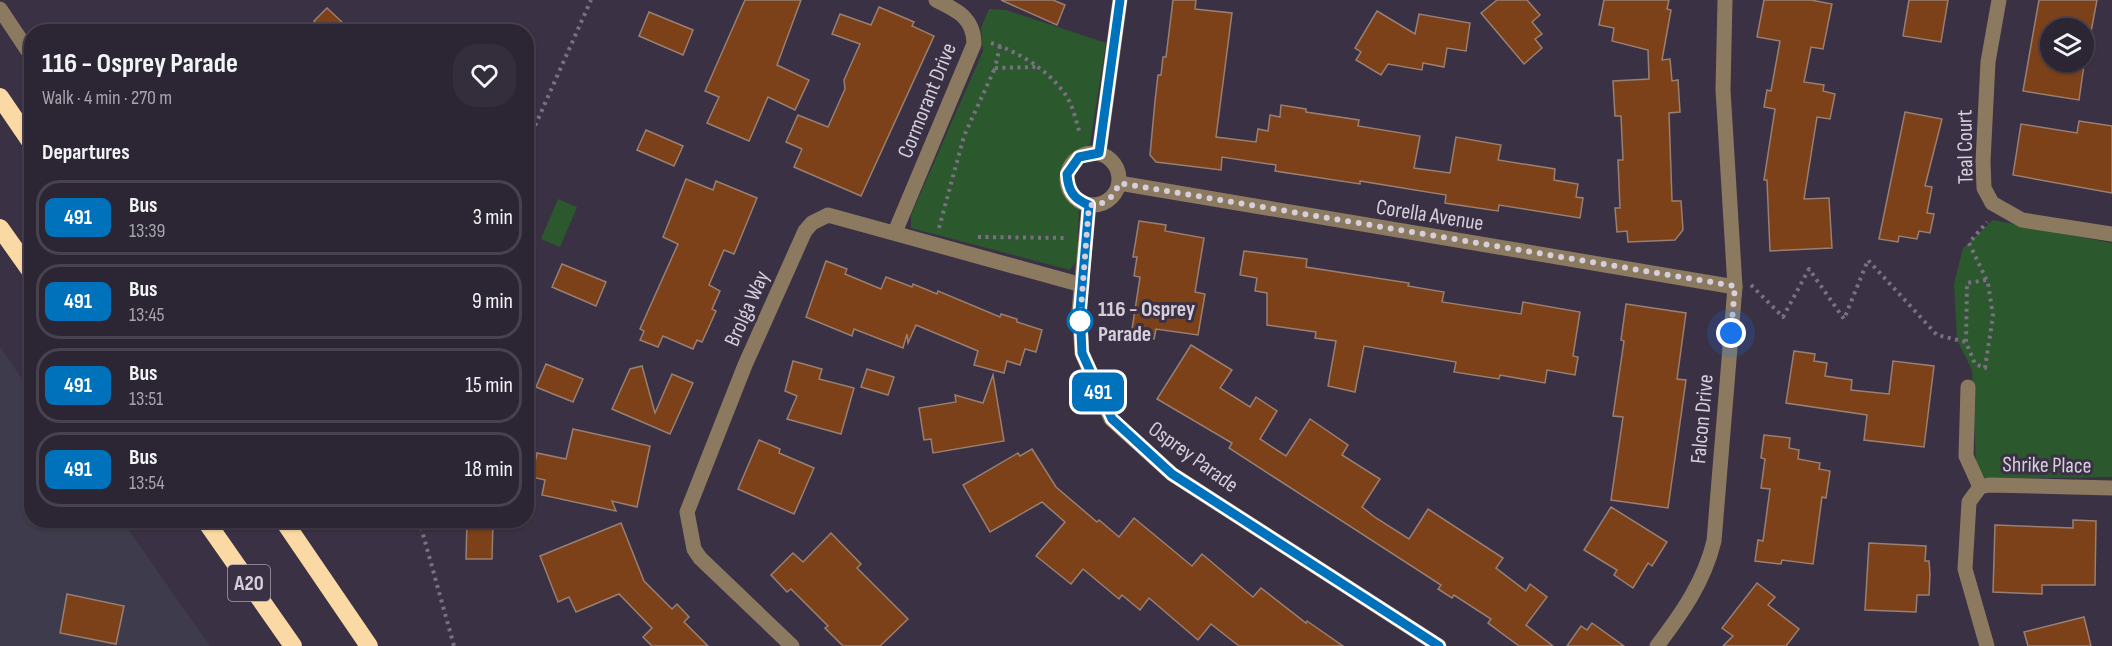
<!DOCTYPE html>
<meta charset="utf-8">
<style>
body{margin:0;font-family:"Sofia Sans Condensed",sans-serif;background:#342d3c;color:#f1f3f6;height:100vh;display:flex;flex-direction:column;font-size:22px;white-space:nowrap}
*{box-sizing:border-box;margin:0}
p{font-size:20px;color:#a6a5ac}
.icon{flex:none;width:33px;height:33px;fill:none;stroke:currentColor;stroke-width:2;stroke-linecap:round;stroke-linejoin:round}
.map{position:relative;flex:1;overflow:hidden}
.panel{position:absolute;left:24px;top:24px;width:510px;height:504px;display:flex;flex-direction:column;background:#2c2534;border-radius:24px;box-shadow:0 2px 4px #0004,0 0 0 2px #48424f}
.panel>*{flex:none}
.badge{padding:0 12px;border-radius:9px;font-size:21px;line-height:39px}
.buttons{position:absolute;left:2040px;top:18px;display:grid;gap:12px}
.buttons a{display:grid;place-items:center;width:54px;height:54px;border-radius:50%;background:#2c2534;box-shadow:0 2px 4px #0004,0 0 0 2px #48424f;font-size:30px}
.you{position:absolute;width:30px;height:30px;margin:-15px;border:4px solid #fff;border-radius:50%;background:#1a73e8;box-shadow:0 0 0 9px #1a73e833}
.map>.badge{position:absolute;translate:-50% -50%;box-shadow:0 0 0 3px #fff}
h2{padding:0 18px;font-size:22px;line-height:54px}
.round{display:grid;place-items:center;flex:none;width:63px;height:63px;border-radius:24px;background:#342d3c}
.head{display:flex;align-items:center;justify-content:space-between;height:102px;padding:0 18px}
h1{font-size:28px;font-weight:700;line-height:45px}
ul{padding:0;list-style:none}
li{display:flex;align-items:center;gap:18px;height:75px;margin:0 12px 9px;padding:0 6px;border:3px solid #48424f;border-radius:24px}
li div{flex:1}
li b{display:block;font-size:22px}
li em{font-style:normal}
li .badge{min-width:66px;font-weight:700;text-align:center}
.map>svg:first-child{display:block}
.industrial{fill:#3e3b4c}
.green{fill:#2b582d}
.building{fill:#7c4119;stroke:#987f71;stroke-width:1.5}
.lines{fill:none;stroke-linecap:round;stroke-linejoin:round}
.path{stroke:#797081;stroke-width:4;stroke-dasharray:3 4.5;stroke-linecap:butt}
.minor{stroke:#8b7a60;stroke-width:15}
.highway{stroke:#fbd9a4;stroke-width:18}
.line-casing{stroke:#fff;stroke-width:14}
.line{stroke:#0072bc;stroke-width:9}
.walk{stroke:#d5cedb;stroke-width:6;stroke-dasharray:0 10.8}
.stop-dot{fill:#fff;stroke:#0072bc;stroke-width:3}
.labels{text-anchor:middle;stroke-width:6;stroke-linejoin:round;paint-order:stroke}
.shield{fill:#3b3145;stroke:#a79fae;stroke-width:1.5}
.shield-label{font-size:21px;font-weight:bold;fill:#d5cedb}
.street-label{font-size:22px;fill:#d5cedb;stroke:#3b3145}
.stop-label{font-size:22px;font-weight:bold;fill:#d5cedb;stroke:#3b3145;text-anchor:start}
</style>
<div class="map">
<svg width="2112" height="646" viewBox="0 0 2112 646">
<rect width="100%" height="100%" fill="#3b3145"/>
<!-- industrial -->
<path class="industrial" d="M0 347 31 392 32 520 122 521 210 646H0Z"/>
<!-- green -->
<g class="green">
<path d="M989 9 1006 10 1106 43 1090 144C1055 165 1050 177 1079 208L1077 260 1070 270 911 228V215L983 51 981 28Z"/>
<path d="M558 199 577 207 560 247 541 239Z"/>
<path d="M1993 220 2112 243V477L1983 479 1976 465 1972 370 1957 340 1954 284 1963 248Z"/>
</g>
<!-- building -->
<g class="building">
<path d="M745 0H801L777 65 809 80 795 110 768 97 749 141 707 123 719 97 705 91Z"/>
<path d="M1001 0H1053L1065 5 1057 25Z"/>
<path d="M1173 0H1196L1195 9 1232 13 1216 137 1256 142 1258 129 1268 131 1270 115 1280 117 1281 105 1306 109V112L1359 120 1358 126 1420 136 1414 168 1450 173 1456 137 1501 145 1498 160 1555 169 1554 180 1578 184 1576 197 1583 198 1580 218 1499 205 1498 211 1445 203 1446 195 1360 181V184L1308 176 1275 171 1276 165 1222 157 1221 170 1156 162 1150 155 1155 101 1158 75H1161L1163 57H1166Z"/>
<path d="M1497 0H1527L1540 15 1532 22 1542 34 1535 39 1542 48 1524 64 1481 13Z"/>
<path d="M1604 0H1669L1667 9 1671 10 1662 60 1670 59 1672 81 1678 80 1680 112 1669 113 1672 201H1681L1683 230 1675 240 1628 242 1627 231 1617 232 1615 208H1620L1618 160H1623L1621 116H1615L1613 81 1649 79 1648 50 1612 41 1614 28 1599 25Z"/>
<path d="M1764 0H1811L1832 4 1823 49 1811 47 1804 82 1824 85 1823 91 1835 94 1830 119 1817 117 1804 199 1829 198 1832 248 1770 251 1767 180H1764L1775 109 1764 107 1767 90 1771 91 1780 41 1757 37Z"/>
<path d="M1909 0H1948L1941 42 1903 36Z"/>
<path d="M2039 0H2097L2091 32 2050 25V62L2084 65 2079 100 2023 91Z"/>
<path d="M879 7 914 22 912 26 934 36 861 196 794 167 802 149 786 142 798 115 828 127 845 89 844 80 860 44 832 34 840 14 871 25Z"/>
<path d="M327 8 343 23 335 32H325L314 21Z"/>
<path d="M1377 11 1415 34 1419 14 1470 23 1466 51 1447 48 1444 67 1423 63 1422 70 1388 64 1381 75 1356 60 1361 52 1355 48Z"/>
<path d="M649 12 693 30 683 55 639 36Z"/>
<path d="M1905 112 1942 119 1925 186 1932 187 1927 213 1934 214 1930 233 1919 231 1917 239 1899 236 1898 242 1879 239Z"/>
<path d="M2079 121 2112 126V193L2013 175 2021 124 2077 133Z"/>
<path d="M646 130 683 146 674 166 637 150Z"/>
<path d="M686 179 713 190 716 181 757 198 734 254 724 250 709 285 720 291 712 309 716 311 702 342 697 340 693 349 663 336 658 347 640 340 644 331 640 329 678 244 663 237Z"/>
<path d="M1139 221 1166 225 1165 231 1204 238 1195 292 1205 294 1198 335 1156 329 1154 339 1131 336 1140 277 1134 276 1137 257H1133Z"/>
<path d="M1244 251 1307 259 1306 267 1409 283 1408 286 1444 292 1442 302 1521 314 1523 302 1580 312 1573 356 1578 357 1575 375 1547 370 1545 383 1500 375 1499 379 1454 372 1456 362 1364 346 1355 392 1328 386 1336 341 1315 338 1316 332 1267 325V293L1255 291 1257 278 1240 275Z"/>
<path d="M826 261 847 269 845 274 881 289 886 277 912 287 913 284 937 294 938 291 1000 317 1001 314 1017 319V322L1042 330 1036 352 1025 349 1020 365 1007 361 1004 373 974 365 978 351 916 325 908 343 907 334 903 348 854 329 852 336 806 317Z"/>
<path d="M562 264 606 282 596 306 552 287Z"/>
<path d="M1626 304 1686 313 1677 379 1686 380 1668 508 1611 500 1623 417 1613 416 1624 341 1621 340Z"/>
<path d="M1191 345 1232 370 1220 388 1250 407 1256 397 1277 411 1260 439 1286 456 1310 419 1348 445 1342 455 1380 479 1362 507 1376 518 1409 539 1428 509 1503 558 1496 568 1526 591 1530 584 1547 597 1526 625 1553 646H1519L1488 623 1491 619 1454 595 1452 598 1438 589 1441 585 1229 448 1232 443 1157 399Z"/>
<path d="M1794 351 1815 354 1814 361 1827 363 1825 376 1852 380 1851 390 1889 394 1893 361 1934 366 1924 447 1864 440 1867 415 1786 403Z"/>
<path d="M793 361 822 369 819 379 854 388 841 434 787 419 797 396 785 391Z"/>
<path d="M546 364 583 379 573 402 536 387Z"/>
<path d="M642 366 655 413 672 374 693 383 670 434 612 409 630 369Z"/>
<path d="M867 369 894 377 888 395 861 387Z"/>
<path d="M993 375 1004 441 933 453 931 439 924 440 919 408 956 402 955 395 983 403Z"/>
<path d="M573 429 650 446 637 507 612 501 616 511 542 495 545 480 532 477 537 453 566 459Z"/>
<path d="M1764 435 1790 438 1789 448 1799 450 1798 459 1820 463 1819 469 1830 471 1826 498 1822 497 1813 564 1782 560 1781 564 1755 561 1758 540 1763 541 1770 489 1761 488 1765 459 1761 458Z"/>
<path d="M759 440 780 449 779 453 814 468 794 514 738 489Z"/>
<path d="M1032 449 1056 487 1097 522 1099 520 1119 537 1134 518 1192 566 1202 554 1253 597 1261 588 1306 623 1307 621 1343 646H1239L1211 624 1198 640 1149 598 1140 610 1122 595 1119 599 1083 569 1071 584 1036 556 1065 522 1042 502 990 532 963 485 1018 453 1020 456Z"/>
<path d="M1611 507 1667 542 1652 566 1648 563 1633 588 1614 575 1617 570 1584 550Z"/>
<path d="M467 520H493L492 559H466Z"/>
<path d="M2073 520 2096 521 2095 585H2042V594L1993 592 1995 525 2073 528Z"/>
<path d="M621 523 644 581 672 609 677 604 689 617 684 622 708 646H652L643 637 652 628 619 594 576 612 569 597 558 602 540 556Z"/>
<path d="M831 533 861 564 857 568 908 619 880 646H843L825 628 828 626 791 589 787 592 771 575 793 553 803 562Z"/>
<path d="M1869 543 1926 546 1925 561H1929L1930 574 1929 595H1917L1916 612 1865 610Z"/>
<path d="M1757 583 1775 597 1768 605 1799 629 1786 646H1723L1733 636 1722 628Z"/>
<path d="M67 594 124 606 116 644 60 633Z"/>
<path d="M2084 617 2091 646H2028L2024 632Z"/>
<path d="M1592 623 1624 646H1567L1581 626 1587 630Z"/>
</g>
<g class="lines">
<!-- path -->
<g class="path">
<path d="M991 43C1019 52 1048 70 1065 94 1073 105 1076 121 1080 134"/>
<path d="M1000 46 995 68 1036 67"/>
<path d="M526 146 591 0"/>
<path d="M939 228 964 136 995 68"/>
<path d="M978 237 1068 238"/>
<path d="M1986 280 1967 283 1966 342 1975 364 1985 368 1993 316 1988 283 1969 243 1987 222"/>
<path d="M1751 285 1783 317 1809 269 1844 319 1868 260 1937 335 1966 342"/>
<path d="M419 520 454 646"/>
</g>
<!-- minor -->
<g class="minor">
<path d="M1999 0 1988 62 1983 161 1984 188 1992 203 2022 220 2112 234"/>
<path d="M0 9 32 57"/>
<path d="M1099 153 1120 0"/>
<circle cx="1093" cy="179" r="26"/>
<path d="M1119 183 1735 287"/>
<path d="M1089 205 1079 311 1082 353 1111 419 1172 474 1439 646"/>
<path d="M895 232 974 44C974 18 957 10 936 0"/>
<path d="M1968 387 1966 456 1980 487"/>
<path d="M792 646 700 558 694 549 687 512 745 365 805 231 812 223 828 215 1082 285"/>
<path d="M1657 646C1682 613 1704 582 1714 541L1735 287 1723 90 1725 0"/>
<path d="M1987 646 1965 569 1969 502 1980 487 1989 485 2112 488"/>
</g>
<!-- highway -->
<g class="highway">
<path d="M0 97 32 144"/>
<path d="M0 228 32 273"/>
<path d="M205 520 293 646"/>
<path d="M283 520 369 646"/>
</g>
</g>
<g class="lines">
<defs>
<path id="line" d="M1120 0 1099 153 1079 157 1067 174C1068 190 1073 199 1089 205L1080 310 1082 353 1112 419 1172 474 1439 646"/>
</defs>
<!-- line casing -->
<use href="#line" class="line-casing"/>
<!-- line -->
<use href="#line" class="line"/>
<!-- walk -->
<path class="walk" d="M1080 321 1089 205C1105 205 1114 198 1119 183L1735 286 1731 333"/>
</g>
<!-- markers -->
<circle class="stop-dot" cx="1080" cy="321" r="12"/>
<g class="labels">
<!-- shield labels -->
<rect class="shield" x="228" y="565" width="42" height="36" rx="4.5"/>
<g class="shield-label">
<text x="249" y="590">A20</text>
</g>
<!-- street labels -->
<g class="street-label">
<text transform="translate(926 100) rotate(-68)" y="8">Cormorant Drive</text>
<text transform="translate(1964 147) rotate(-91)" y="8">Teal Court</text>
<text transform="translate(1430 214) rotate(9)" y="8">Corella Avenue</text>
<text transform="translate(746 308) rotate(-66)" y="8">Brolga Way</text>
<text transform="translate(1701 419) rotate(-85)" y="8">Falcon Drive</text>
<text transform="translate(1194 456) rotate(36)" y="8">Osprey Parade</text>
<text transform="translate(2047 464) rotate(1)" y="8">Shrike Place</text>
</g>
<!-- stop labels -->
<g class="stop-label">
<text x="1098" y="316">116 - Osprey<tspan x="1098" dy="25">Parade</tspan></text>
</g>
</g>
</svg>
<div class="buttons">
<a><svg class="icon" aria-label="layers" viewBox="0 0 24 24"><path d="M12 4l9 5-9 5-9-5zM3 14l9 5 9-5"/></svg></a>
</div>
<div class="you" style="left:1731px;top:333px"></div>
<b class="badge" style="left:1098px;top:392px;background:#0072bc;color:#fff">491</b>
<section class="panel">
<div class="head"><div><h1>116 - Osprey Parade</h1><p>Walk · 4 min · 270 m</p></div><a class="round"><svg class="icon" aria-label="heart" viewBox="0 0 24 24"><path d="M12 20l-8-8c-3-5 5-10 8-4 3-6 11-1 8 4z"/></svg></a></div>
<h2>Departures</h2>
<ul>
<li><span class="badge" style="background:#0072bc;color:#fff">491</span><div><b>Bus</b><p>13:39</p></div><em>3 min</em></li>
<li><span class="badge" style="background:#0072bc;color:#fff">491</span><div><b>Bus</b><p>13:45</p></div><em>9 min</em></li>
<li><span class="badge" style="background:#0072bc;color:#fff">491</span><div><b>Bus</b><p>13:51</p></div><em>15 min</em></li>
<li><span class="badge" style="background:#0072bc;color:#fff">491</span><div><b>Bus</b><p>13:54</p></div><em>18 min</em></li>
</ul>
</section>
</div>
